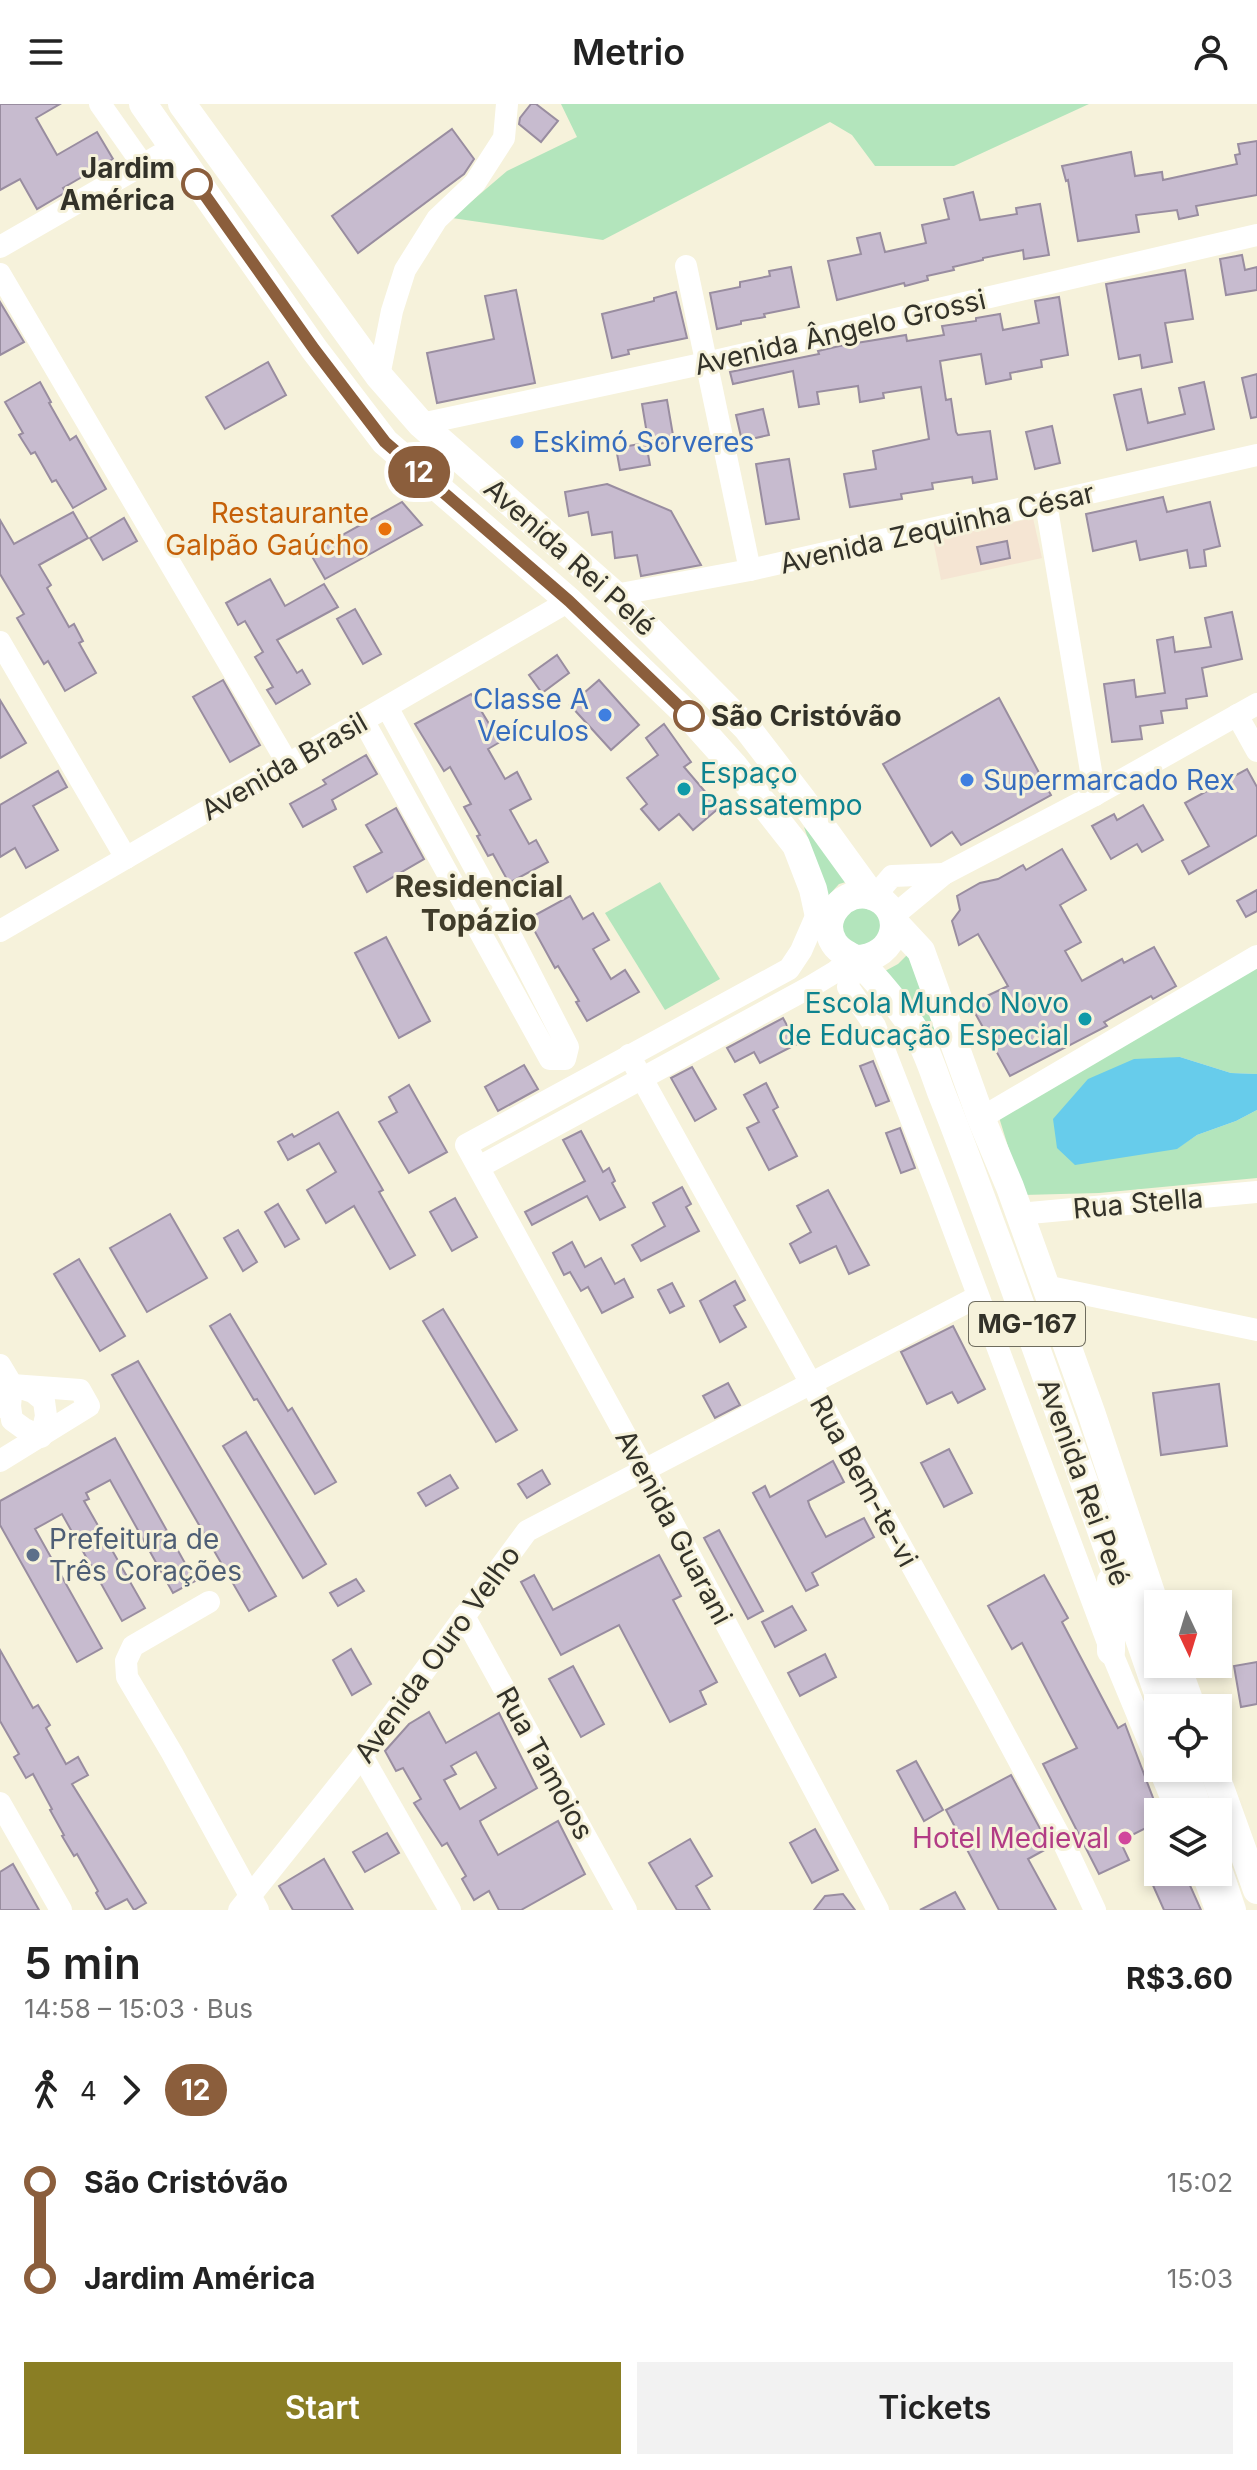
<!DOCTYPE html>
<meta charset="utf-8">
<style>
body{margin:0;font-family:Inter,sans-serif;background:#f2f2f2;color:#222;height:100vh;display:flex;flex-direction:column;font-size:30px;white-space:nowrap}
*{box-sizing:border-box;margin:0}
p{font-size:26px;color:#767676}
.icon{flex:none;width:44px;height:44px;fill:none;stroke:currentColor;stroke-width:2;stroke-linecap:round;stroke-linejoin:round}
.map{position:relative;height:1806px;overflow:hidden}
.drawer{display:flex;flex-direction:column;background:#fff;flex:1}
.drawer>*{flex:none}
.badge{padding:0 16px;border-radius:26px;font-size:28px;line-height:52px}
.needle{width:52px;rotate:176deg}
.controls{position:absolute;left:1144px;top:1486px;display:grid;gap:16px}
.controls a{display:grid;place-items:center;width:88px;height:88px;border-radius:0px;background:#fff;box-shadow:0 4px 12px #0003;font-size:40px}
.map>.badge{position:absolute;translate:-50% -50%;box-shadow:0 0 0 4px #fff}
.legs{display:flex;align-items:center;gap:12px;height:88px;padding:0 24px;font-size:26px}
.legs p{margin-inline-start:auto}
.overview{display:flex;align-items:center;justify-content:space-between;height:136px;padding:0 24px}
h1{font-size:44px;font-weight:600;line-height:60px}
.button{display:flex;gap:16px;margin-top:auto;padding:16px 24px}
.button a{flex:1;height:92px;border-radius:0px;background:#8a7e24;color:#fff;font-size:32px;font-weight:600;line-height:92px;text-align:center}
.button a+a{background:#f2f2f2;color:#222}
ul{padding:0 24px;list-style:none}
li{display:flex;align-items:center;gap:28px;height:96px;font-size:30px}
li i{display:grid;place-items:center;width:12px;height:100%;margin:0 10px;background:currentColor}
li i::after{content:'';width:20px;height:20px;margin:-10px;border:6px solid;border-radius:50%;background:#fff}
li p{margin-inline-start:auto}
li:first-child i{background:linear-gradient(#0000 50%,currentColor 0)}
li:last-child i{background:linear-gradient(currentColor 50%,#0000 0)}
header{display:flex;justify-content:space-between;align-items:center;height:104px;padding:0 24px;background:#fff;font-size:36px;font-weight:600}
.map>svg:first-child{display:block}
.industrial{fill:#f5e5d3}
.green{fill:#b3e5bc}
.water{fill:#67cceb}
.building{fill:#c7bbcf;stroke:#998da0;stroke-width:2;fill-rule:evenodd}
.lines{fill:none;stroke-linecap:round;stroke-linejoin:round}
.minor{stroke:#fff;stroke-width:22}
.major{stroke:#fff;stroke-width:28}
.line-1-casing{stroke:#fff;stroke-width:18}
.line-1{stroke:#8b5e3c;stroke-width:12}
.stop-1-dot{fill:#fff;stroke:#8b5e3c;stroke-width:4}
.shop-dot{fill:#3f7fe0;stroke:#f6f2db;stroke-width:3}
.food-dot{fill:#e8710a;stroke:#f6f2db;stroke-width:3}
.culture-dot{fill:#0f9aa8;stroke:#f6f2db;stroke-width:3}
.service-dot{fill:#5c6f8a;stroke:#f6f2db;stroke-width:3}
.hotel-dot{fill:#d1479c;stroke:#f6f2db;stroke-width:3}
.labels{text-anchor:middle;stroke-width:6;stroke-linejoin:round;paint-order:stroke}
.shield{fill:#f6f2db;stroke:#6e6c5e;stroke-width:2}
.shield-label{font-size:26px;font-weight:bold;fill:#333229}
.stop-label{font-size:28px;font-weight:bold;fill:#333229;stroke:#f6f2db;text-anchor:end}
.street-label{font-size:28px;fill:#333229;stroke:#f6f2db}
.shop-label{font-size:28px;fill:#366cbe;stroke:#f6f2db;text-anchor:start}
.food-label{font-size:28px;fill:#c56008;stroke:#f6f2db;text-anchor:end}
.culture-label{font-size:28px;fill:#0d838f;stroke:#f6f2db;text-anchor:start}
.service-label{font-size:28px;fill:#4e5e75;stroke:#f6f2db;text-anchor:start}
.hotel-label{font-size:28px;fill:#b23c85;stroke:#f6f2db;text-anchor:end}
.neighbourhood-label{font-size:30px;font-weight:bold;fill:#403c2a;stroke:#f6f2db}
</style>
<header><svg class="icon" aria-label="menu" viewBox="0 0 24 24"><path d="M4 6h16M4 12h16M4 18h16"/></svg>Metrio<svg class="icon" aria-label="person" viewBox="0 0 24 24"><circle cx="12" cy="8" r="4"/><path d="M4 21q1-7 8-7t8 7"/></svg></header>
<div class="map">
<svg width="1257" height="1806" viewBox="0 0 1257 1806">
<rect width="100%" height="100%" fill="#f6f2db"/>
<!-- industrial -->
<path class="industrial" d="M1033 414 1042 454 941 476 933 436Z"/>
<!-- green -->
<g class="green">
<path d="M561 0H1089L954 62H875L852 31 830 18 603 136 452 114 507 67 577 33Z"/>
<path d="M804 723 853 776 839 780 828 792Z"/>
<path d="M660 778 720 875 665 906 605 809Z"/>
<path d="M862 798 887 816 877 844H847L838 815Z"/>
<path d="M909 849 931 910 938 939 913 898 885 867 898 860Z"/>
<path d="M1257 864V970L1231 969 1180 953 1176 1045 1197 1031 1236 1017 1257 1006V1074L1099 1089 1023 1091 998 1010Z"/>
</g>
<!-- water -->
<path class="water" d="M1180 953 1231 969 1257 970V1006L1236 1017 1197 1031 1177 1045 1075 1061 1057 1044 1053 1015 1088 975 1134 955Z"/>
<!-- building -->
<g class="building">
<path d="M0 0H60L36 14 57 51 97 28 113 55 63 84 66 88 37 105 20 75 0 86Z"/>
<path d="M531 0H536L558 17 541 38 519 20 520 14Z"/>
<path d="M452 25 474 55 464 70 358 149 332 112Z"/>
<path d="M1257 37V91L1196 102 1198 111 1179 115 1177 106 1136 111 1139 128 1078 137 1068 76 1066 77 1062 62 1131 48 1135 72 1162 68 1163 76 1237 60 1235 51 1240 50 1238 40Z"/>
<path d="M973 88 980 116 1017 110 1016 104 1040 100 1049 151 1024 155 1023 146 983 154V156L953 163 954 166 927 172 928 176 905 182 904 179 837 196 828 157 861 150 857 134 880 129 885 148 926 139 922 121 949 115 944 95Z"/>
<path d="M1242 151 1245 166 1257 163V186L1226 191 1220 155Z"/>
<path d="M791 163 799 203 764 210 765 213 741 217V220L717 225 710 189 740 183V178L770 172 769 167Z"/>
<path d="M1185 166 1193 215 1165 219 1172 258 1142 264 1140 251 1119 255 1106 180Z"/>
<path d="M516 186 535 279 437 299 427 249 494 235 485 192Z"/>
<path d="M676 188 687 234 628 246 629 250 612 254 602 210 654 197V194Z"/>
<path d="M1059 193 1068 251 1041 256 1042 263 1010 269 1011 275 986 280 981 250 940 257 946 296 951 295 956 328 958 331 990 327 997 375 973 379 972 373 932 379 933 385 901 390 902 395 850 403 844 370 876 365 873 347 929 335 921 283 883 289 884 294 860 298 858 282 817 288 819 300 799 303 793 267 733 280 730 268 819 250 818 247 844 241 906 231 907 237 944 231 942 222 976 217V214L1000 210 1003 226 1039 219 1035 197Z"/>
<path d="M0 198 24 238 0 251Z"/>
<path d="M268 258 286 291 225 325 206 293Z"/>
<path d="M1257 270V313L1251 314 1242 274Z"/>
<path d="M40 278 51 298 49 299 70 336 76 332 106 385 73 404 56 376 52 378 35 348 31 350 19 331 23 329 5 298Z"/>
<path d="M1204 278 1214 325 1127 346 1114 291 1141 285 1148 319 1185 310 1179 284Z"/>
<path d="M667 296 674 337 649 342 642 300Z"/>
<path d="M763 305 769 331 742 337 736 311Z"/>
<path d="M1052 322 1060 359 1035 365 1026 328Z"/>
<path d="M646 339 650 361 620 366 616 344Z"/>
<path d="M789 355 799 415 766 420 756 360Z"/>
<path d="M607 380 671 407 701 461 641 472 637 451 615 454 612 428 592 431 588 408 569 412 565 388Z"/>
<path d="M1163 393 1167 408 1210 398 1220 442 1204 446 1206 462 1190 464 1187 446 1140 456 1136 437 1093 447 1086 410Z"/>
<path d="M402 398 422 421 325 475 310 449Z"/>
<path d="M73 408 88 434 39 461 51 481 47 484 69 523 74 520 83 537 79 539 96 569 65 587 48 557 44 560 17 514 24 510 0 470V416L14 440Z"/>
<path d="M124 414 137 437 103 456 90 434Z"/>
<path d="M1007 437 1010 454 981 460 977 443Z"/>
<path d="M270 475 285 502 324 480 338 503 277 536 297 569 302 566 310 580 276 600 267 586 273 583 255 553 263 548 245 517 238 521 226 499Z"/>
<path d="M355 505 381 550 363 560 337 515Z"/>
<path d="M1232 508 1242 555 1202 564 1207 592 1186 595 1187 604 1161 607 1163 619 1140 622 1142 635 1112 638 1104 580 1134 576 1136 593 1165 589 1157 536 1173 533 1175 548 1211 543 1205 514Z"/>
<path d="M557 551 569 569 542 589 529 571Z"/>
<path d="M223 576 260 641 230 658 193 593Z"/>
<path d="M599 576 639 621 611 646 570 601Z"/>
<path d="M471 590 500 638 488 645 505 675 517 668 531 695 510 706 529 740 536 736 548 758 509 779 493 750 488 752 477 732 480 731 464 703 471 700 450 663 444 667 415 620Z"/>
<path d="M999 594 1051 691 961 741 952 728 931 742 883 660Z"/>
<path d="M0 596 26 639 0 654Z"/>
<path d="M664 620 691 658 684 663 719 704 693 726 679 710 659 726 641 705 647 700 627 674 658 651 646 634Z"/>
<path d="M366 651 377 670 332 696 336 705 303 723 290 700 326 680 323 676Z"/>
<path d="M1247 665 1257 683V731L1189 770 1182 757 1209 742 1185 699Z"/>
<path d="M58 667 67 683 33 702 58 746 26 764 15 744 0 753V701Z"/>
<path d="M1143 701 1163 736 1142 748 1137 740 1111 755 1092 722 1114 710 1117 716Z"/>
<path d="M396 704 424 755 367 788 354 763 382 748 366 721Z"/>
<path d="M1062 745 1086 786 1060 801 1081 838 1065 847 1082 877 1122 855 1124 859 1154 843 1176 882 1153 895 1151 892 1104 918 1107 922 1010 972 970 900 1008 882 978 830 959 841 952 817 960 806 957 792 980 779 998 775 1023 761 1026 766Z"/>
<path d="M1257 786V807L1246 813 1237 797Z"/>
<path d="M570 792 583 815 593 809 609 836 593 845 611 875 625 866 639 888 587 917 576 898 579 897 558 862 555 864 528 815Z"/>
<path d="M386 833 430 917 399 934 355 849Z"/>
<path d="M783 914 797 940 760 959 754 948 735 958 727 944Z"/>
<path d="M873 957 889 997 876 1002 860 962Z"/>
<path d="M524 961 538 985 498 1007 485 983Z"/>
<path d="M692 963 716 1005 695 1017 671 974Z"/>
<path d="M766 979 778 1003 773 1006 797 1052 769 1066 747 1024 759 1018 744 991Z"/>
<path d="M409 981 447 1048 409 1069 379 1018 397 1008 389 993Z"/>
<path d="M338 1008 383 1086 379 1088 415 1151 390 1165 354 1102 326 1119 307 1086 336 1068 319 1039 288 1056 278 1038 292 1030 294 1033Z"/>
<path d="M900 1024 915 1064 901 1069 886 1029Z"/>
<path d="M581 1027 603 1068 609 1064 615 1077 612 1079 625 1103 600 1116 587 1092 532 1121 525 1108 585 1077 563 1036Z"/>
<path d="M682 1083 691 1100 686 1103 699 1127 641 1157 632 1141 665 1122 653 1099Z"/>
<path d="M828 1086 869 1161 849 1170 836 1142 800 1159 790 1140 811 1128 797 1102Z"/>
<path d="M455 1094 477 1133 452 1147 430 1108Z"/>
<path d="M278 1100 299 1135 285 1143 265 1108Z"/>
<path d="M170 1110 207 1174 147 1208 110 1144Z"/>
<path d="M238 1126 257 1158 243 1167 224 1134Z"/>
<path d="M572 1138 585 1163 601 1154 615 1180 624 1175 633 1193 602 1209 588 1183 581 1187 570 1168 564 1171 553 1149Z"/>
<path d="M79 1155 125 1232 100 1247 54 1170Z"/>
<path d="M735 1177 745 1196 734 1202 746 1223 720 1238 700 1197Z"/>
<path d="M672 1179 684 1202 670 1209 658 1186Z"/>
<path d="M443 1205 517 1326 496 1338 423 1217Z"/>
<path d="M230 1210 288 1307 292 1304 336 1378 315 1390 257 1295 254 1296 210 1222Z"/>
<path d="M953 1222 985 1285 958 1299 952 1288 927 1300 901 1248Z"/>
<path d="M138 1257 276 1492 249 1507 112 1271Z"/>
<path d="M728 1279 740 1301 715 1314 703 1292Z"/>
<path d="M1219 1280 1227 1342 1161 1351 1153 1289Z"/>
<path d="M246 1328 326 1460 303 1474 223 1342Z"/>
<path d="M115 1334 195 1477 173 1489 110 1376 86 1389 89 1395 84 1397 145 1504 122 1517 62 1410 35 1425 102 1544 77 1558 0 1421V1397Z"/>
<path d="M949 1345 972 1389 944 1403 921 1359Z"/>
<path d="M833 1357 844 1378 808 1397 810 1403 826 1433 864 1414 874 1433 812 1469 818 1481 806 1487 753 1389 765 1382 770 1393Z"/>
<path d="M542 1366 550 1380 527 1394 518 1380Z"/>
<path d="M450 1371 458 1384 426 1402 418 1389Z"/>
<path d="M719 1426 763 1507 748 1515 704 1434Z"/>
<path d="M659 1451 681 1492 673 1496 717 1578 700 1587 706 1600 670 1618 619 1521 561 1551 521 1478 534 1471 553 1506Z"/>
<path d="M1044 1471 1068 1514 1062 1518 1118 1624 1125 1620 1158 1707V1718L1120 1737 1129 1756 1099 1770 1043 1660 1077 1644 1022 1539 1012 1545 988 1502Z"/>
<path d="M356 1475 364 1487 338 1502 330 1489Z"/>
<path d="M792 1502 806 1526 775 1543 762 1518Z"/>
<path d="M351 1545 371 1580 352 1591 333 1556Z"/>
<path d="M0 1546 33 1604 38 1601 50 1621 46 1624 66 1660 78 1653 88 1671 72 1680 146 1799 134 1806 127 1795 106 1806 96 1789 98 1787 77 1750 74 1752 62 1732 64 1731 50 1706 52 1705 33 1670 26 1674 14 1653 19 1650 0 1617Z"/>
<path d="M825 1550 836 1573 800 1592 788 1569Z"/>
<path d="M1257 1558V1600L1241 1603 1234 1562Z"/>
<path d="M573 1562 604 1620 581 1633 549 1575Z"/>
<path d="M429 1608 446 1639 499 1609 537 1684 480 1717 481 1720 498 1751 558 1717 585 1770 521 1806H499L489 1787 474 1796 462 1775 466 1772 447 1739 442 1742 414 1699 421 1695 403 1664 396 1667 385 1647 409 1620ZM476 1648 496 1684 460 1705 444 1676 456 1670 451 1662Z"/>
<path d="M916 1657 943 1706 924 1717 897 1667Z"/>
<path d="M1011 1671 1050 1743 1028 1755 1056 1806H999L946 1706Z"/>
<path d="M815 1725 838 1766 812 1779 790 1739Z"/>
<path d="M387 1729 399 1749 365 1768 353 1748Z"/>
<path d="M690 1735 712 1772 696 1782 710 1806H677L649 1759Z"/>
<path d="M324 1755 353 1806H293L279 1782Z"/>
<path d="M13 1760 39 1806H0V1768Z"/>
<path d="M1147 1768H1184L1201 1806H1164Z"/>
<path d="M955 1788 965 1806H920Z"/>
<path d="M843 1790 855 1806H814L825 1792Z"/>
</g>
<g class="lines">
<!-- minor -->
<g class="minor">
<path d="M100 0 143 61"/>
<path d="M0 143 172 44"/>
<path d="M686 162 750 466"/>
<path d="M0 170 288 660"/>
<path d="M379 272 392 207 405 166 437 115 475 79 504 34 507 0"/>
<path d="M421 320 706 259 1257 131"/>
<path d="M1046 399 1095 691"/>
<path d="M615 491 750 466 1257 351"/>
<path d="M0 538 126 754"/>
<path d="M1237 611 1257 647"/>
<path d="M363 616 550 955H565L568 943 494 799 387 603"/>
<path d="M874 793 892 772 944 770"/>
<path d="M833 806 818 808 801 847 789 865 466 1041 645 1367 878 1806"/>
<path d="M892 813 944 770 1095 691 1257 600"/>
<path d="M0 827 569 497"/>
<path d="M853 854 848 883 875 922 941 1092 1111 1547 1158 1660"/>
<path d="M629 951 983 1590 1066 1744 1095 1806"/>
<path d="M981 1014 1257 852"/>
<path d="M479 1063 810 883 835 868 852 854"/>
<path d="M1019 1110 1257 1088"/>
<path d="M1045 1182 1257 1226"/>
<path d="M0 1261 12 1281"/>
<path d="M12 1281 33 1288 44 1297 46 1312 41 1333 23 1324 12 1316 10 1302Z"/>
<path d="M0 1303 12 1281 80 1286 89 1302 0 1357"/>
<path d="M209 1498 133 1542 126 1557 127 1573 172 1649 258 1806"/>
<path d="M464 1512 626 1806"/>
<path d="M362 1652 450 1806"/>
<path d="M1159 1664 1177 1708"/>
<path d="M0 1699 61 1806"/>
<path d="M1202 1768 1216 1806"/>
<path d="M239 1806 362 1652 527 1427 977 1193"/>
</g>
<!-- major -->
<g class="major">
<path d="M143 0 314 245 385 338 569 497 689 612 733 661 796 741 813 785 818 808 829 822"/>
<path d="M182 0 379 272 421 320 615 491 747 624 801 694 872 792"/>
<path d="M894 818 921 847 981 1014 1010 1083 1091 1308 1158 1510"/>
<path d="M855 855C899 855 907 804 872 792 845 783 818 814 834 839 840 849 849 850 857 857 874 871 907 912 918 932 928 949 934 969 941 988 962 1040 981 1094 1001 1147 1056 1299 1111 1451 1163 1604"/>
<path d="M1111 1547V1477"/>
<path d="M1176 1560 1192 1604"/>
<path d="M1184 1664 1199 1708"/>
<path d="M1213 1664 1257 1786"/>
<path d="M1218 1765 1232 1806"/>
</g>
</g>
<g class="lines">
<defs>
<path id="line-1" d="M197 80 314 245 385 338 569 497 689 612"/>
</defs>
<!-- line-1 casing -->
<use href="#line-1" class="line-1-casing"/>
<!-- line-1 -->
<use href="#line-1" class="line-1"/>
</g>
<!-- markers -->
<g class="stop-1-dot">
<circle cx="197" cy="80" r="14"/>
<circle cx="689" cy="612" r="14"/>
</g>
<g class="shop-dot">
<circle cx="517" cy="338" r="8"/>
<circle cx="605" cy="611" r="8"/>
<circle cx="967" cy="676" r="8"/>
</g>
<circle class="food-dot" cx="385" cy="425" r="8"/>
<g class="culture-dot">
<circle cx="684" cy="685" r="8"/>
<circle cx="1085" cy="915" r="8"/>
</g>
<circle class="service-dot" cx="33" cy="1451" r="8"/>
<circle class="hotel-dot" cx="1125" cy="1734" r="8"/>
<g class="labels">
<!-- shield labels -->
<rect class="shield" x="969" y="1198" width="116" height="44" rx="6"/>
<g class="shield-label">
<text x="1027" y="1229">MG-167</text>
</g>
<!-- stop labels -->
<g class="stop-label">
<text x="175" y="74">Jardim<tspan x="175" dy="32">América</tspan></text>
<text x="711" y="622" text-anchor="start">São Cristóvão</text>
</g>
<!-- street labels -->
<g class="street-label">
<text transform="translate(840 228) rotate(-13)" y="10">Avenida Ângelo Grossi</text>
<text transform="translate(937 424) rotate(-13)" y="10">Avenida Zequinha César</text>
<text transform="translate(570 453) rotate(42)" y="10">Avenida Rei Pelé</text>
<text transform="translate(284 662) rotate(-30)" y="10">Avenida Brasil</text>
<text transform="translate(1138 1099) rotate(-5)" y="10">Rua Stella</text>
<text transform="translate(864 1377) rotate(61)" y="10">Rua Bem-te-vi</text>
<text transform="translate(1084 1378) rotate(70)" y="10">Avenida Rei Pelé</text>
<text transform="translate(674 1423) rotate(62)" y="10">Avenida Guarani</text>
<text transform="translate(437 1550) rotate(-54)" y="10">Avenida Ouro Velho</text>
<text transform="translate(545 1659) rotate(61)" y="10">Rua Tamoios</text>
</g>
<!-- shop labels -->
<g class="shop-label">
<text x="533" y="348">Eskimó Sorveres</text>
<text x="589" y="605" text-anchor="end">Classe A<tspan x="589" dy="32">Veículos</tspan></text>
<text x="983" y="686">Supermarcado Rex</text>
</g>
<!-- food labels -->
<g class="food-label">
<text x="369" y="419">Restaurante<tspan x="369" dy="32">Galpão Gaúcho</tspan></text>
</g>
<!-- culture labels -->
<g class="culture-label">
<text x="700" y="679">Espaço<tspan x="700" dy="32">Passatempo</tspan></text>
<text x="1069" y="909" text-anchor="end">Escola Mundo Novo<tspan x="1069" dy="32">de Educação Especial</tspan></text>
</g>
<!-- service labels -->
<g class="service-label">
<text x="49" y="1445">Prefeitura de<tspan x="49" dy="32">Três Corações</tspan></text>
</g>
<!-- hotel labels -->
<g class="hotel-label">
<text x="1109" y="1744">Hotel Medieval</text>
</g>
<!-- neighbourhood labels -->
<g class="neighbourhood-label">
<text x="479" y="793">Residencial<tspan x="479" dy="34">Topázio</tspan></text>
</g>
</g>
</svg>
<div class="controls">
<a><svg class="needle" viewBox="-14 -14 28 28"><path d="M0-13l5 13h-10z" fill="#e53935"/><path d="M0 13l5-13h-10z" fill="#767676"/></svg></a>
<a><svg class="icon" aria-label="locate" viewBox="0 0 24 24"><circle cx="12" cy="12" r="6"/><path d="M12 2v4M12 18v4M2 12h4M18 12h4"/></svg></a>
<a><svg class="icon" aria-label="layers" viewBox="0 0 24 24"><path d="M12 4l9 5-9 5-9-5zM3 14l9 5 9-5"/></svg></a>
</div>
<b class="badge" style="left:419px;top:368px;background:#8b5e3c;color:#fff">12</b>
</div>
<section class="drawer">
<div class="overview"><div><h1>5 min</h1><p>14:58 – 15:03 · Bus</p></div><b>R$3.60</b></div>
<div class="legs"><svg class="icon" aria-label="walk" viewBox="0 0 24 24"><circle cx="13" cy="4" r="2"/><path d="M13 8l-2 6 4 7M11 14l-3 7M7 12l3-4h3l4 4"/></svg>4<svg class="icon" aria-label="forward" viewBox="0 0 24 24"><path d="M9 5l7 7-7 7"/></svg><b class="badge" style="background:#8b5e3c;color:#fff">12</b></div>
<ul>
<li><i style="color:#8b5e3c"></i><b>São Cristóvão</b><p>15:02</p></li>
<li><i style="color:#8b5e3c"></i><b>Jardim América</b><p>15:03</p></li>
</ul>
<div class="button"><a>Start</a><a>Tickets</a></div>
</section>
